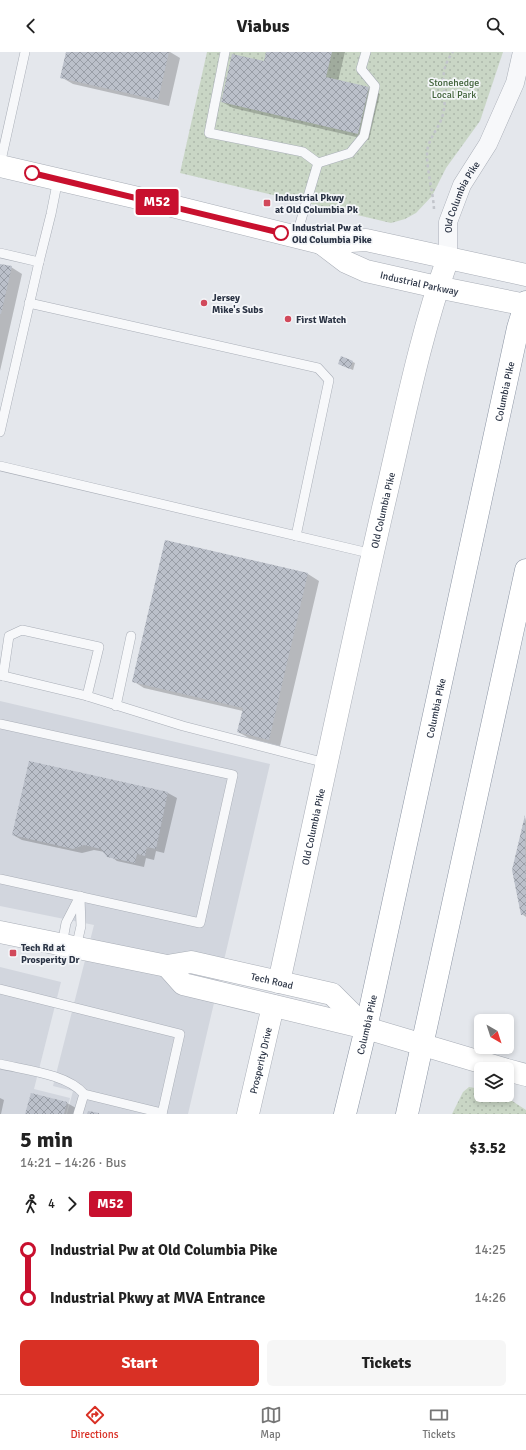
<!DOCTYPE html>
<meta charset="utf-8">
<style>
body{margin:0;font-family:Signika,sans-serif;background:#f6f6f6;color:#222;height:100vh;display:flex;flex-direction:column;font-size:15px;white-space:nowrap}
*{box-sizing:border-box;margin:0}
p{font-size:13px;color:#767676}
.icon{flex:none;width:22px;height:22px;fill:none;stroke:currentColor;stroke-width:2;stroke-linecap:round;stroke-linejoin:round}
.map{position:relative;height:1062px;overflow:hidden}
.details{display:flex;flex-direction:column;background:#fff;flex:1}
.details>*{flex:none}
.badge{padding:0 8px;border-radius:3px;font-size:14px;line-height:26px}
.needle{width:26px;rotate:141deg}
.controls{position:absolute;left:474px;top:962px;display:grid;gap:8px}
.controls a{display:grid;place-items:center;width:40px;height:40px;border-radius:6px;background:#fff;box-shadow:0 2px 6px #0003;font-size:20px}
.map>.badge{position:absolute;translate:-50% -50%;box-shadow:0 0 0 2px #fff}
.legs{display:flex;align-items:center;gap:6px;height:44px;padding:0 20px;font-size:13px}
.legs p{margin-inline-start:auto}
.headline{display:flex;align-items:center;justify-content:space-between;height:68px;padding:0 20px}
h1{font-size:22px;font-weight:700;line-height:30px}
.action{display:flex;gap:8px;margin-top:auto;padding:8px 20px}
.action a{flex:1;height:46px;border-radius:6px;background:#d93025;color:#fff;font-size:16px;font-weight:700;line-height:46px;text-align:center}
.action a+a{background:#f6f6f6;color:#222}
ul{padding:0 20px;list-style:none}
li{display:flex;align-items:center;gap:14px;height:48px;font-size:15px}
li i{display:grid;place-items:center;width:6px;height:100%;margin:0 5px;background:currentColor}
li i::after{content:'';width:10px;height:10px;margin:-5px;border:3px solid;border-radius:50%;background:#fff}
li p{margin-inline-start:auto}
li:first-child i{background:linear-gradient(#0000 50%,currentColor 0)}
li:last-child i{background:linear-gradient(currentColor 50%,#0000 0)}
header{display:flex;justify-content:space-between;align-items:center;height:52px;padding:0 20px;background:#fff;font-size:18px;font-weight:700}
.menu{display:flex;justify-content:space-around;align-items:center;height:56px;border-top:1px solid #e0e0e0;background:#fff;font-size:11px;color:#767676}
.menu a{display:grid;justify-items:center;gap:2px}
.menu .active{color:#d93025}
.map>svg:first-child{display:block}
.built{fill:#d2d6de}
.grass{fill:url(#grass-dots)}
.shadow{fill:#0003}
.building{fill:url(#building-cross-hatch)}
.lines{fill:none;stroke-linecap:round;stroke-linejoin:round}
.lane-casing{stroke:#a9aeb7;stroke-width:10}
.street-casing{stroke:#a9aeb7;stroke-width:19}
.secondary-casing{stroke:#a9aeb7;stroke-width:23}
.highway-casing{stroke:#8b94a3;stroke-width:23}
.path{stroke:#c2c5cb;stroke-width:2.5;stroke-dasharray:3 3;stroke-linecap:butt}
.lane{stroke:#f7f8fa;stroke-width:9}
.street{stroke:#f7f8fa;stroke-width:18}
.secondary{stroke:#fff;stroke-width:22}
.highway{stroke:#fff;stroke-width:22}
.line-1-casing{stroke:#fff;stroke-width:9}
.line-1{stroke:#c8102e;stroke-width:6}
.stop-1-dot{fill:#fff;stroke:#c8102e;stroke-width:2}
.poi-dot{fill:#d1495b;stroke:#f4f6f9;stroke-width:1.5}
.labels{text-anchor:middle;stroke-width:3.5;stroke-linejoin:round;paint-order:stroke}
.park-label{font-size:10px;fill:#3f6138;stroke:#f4f6f9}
.poi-label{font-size:10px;font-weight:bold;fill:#2b3445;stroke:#f4f6f9;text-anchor:start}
.street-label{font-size:10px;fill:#2b3445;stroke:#f4f6f9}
.stop-label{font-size:10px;font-weight:bold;fill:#2b3445;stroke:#f4f6f9;text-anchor:start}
</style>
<header><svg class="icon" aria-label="back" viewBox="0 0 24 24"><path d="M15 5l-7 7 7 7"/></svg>Viabus<svg class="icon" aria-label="search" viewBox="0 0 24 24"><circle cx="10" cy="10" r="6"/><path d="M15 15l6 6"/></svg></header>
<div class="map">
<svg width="526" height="1062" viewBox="0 0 526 1062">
<defs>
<pattern id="grass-dots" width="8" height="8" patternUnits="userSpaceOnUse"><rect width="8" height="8" fill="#c9d6c5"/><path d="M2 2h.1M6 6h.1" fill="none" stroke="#adb8ab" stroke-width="1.8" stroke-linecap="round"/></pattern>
<pattern id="building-cross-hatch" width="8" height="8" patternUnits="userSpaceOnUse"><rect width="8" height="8" fill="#bbc0ca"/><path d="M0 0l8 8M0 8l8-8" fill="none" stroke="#989da6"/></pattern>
</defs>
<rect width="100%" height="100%" fill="#e4e7ec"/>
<!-- built -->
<g class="built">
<path d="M0 649 270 712 188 1062H67L73 1039 53 1034 94 873 0 854Z"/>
<path d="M0 915 61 930 34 1037 70 1046 66 1062H0Z"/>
</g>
<!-- grass -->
<g class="grass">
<path d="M207 0H503L480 69 446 116 432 144 416 161 405 167 391 171 180 121Z"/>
<path d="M469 1035 481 1037V1043H503L526 1058V1062H452L463 1040Z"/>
</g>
<!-- shadow -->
<g class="shadow">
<path d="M67 0H170L180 6 169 54 73 32 61 25Z"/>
<path d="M267 0H345L338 29 368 36 380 42 369 88 233 56 222 50 265 11Z"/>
<path d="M0 213 11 215 22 222 0 319Z"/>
<path d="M342 305 355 311 353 318 341 313Z"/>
<path d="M166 489 308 522 319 529 280 694 249 686 238 680 243 659 144 636 133 629Z"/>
<path d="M30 710 168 741 177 746 164 801 156 799 154 808 146 806 144 815 117 809 105 800 94 798 82 801 22 788 13 783Z"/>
<path d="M526 765V865L522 862 513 818Z"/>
<path d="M32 1042 67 1051 76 1056 74 1062H26Z"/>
<path d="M0 1046 4 1048 1 1062H0Z"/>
</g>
<!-- building -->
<g class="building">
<path d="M66 0H169L158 48 60 26Z"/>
<path d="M266 0H332L326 25 369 35 358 82 221 50 232 2 264 9Z"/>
<path d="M0 212 12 214 1 262H0Z"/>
<path d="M341 304 353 309 350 317 338 312Z"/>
<path d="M165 488 308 521 269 688 237 680 243 656 132 630Z"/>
<path d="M29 709 168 740 156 797 147 795 145 804 137 802 135 811 107 805 101 797 84 793 73 797 12 783Z"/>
<path d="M525 763 526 862 521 863 512 818Z"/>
<path d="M31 1041 67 1050 64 1062H25Z"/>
<path d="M88 1059 99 1061V1062H87Z"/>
</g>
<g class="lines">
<defs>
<g id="lane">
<path d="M225 0 209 81 303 100 318 111"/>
<path d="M318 111 350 101 364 84 375 34 361 17 366 0"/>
<path d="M0 113 25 0"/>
<path d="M296 185 318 111"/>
<path d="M0 201 39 210"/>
<path d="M29 251 318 316 329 328 296 484"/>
<path d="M0 380 39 210 51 162 58 127"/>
<path d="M0 414 373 502"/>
<path d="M0 623 87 644 183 674 326 711"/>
<path d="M3 624 9 584 22 578 99 595 87 644"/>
<path d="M116 654 131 584"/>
<path d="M0 672 233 723 200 871 0 827"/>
<path d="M62 893 66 871 80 844"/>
<path d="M76 896 81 874 80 846"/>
<path d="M0 937 180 982 162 1062"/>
<path d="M0 1012C25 1018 67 1022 84 1042L162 1061"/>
<path d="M78 1062 84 1042"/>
</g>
<g id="street">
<path id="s1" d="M448 206V170L462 133 488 92 515 31 522 0"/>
</g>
<g id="secondary">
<path d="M0 114 164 152 321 191 366 188 526 223"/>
<path id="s2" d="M321 191 346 210 366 219 437 235 526 253"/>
<path id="s3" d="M0 880 167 914 191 910 332 942 366 976"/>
<path d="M167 914 183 932 366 976 504 1017"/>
<path id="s4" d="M279 930C314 772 347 613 383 456 403 372 419 286 448 206"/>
<path d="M507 1018 526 1023"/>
<path id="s5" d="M248 1062 273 954"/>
</g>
<g id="highway">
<path id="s6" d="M345 1062 366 976 518 276 526 250"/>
<path d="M407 1062 526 518"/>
</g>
</defs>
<!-- lane casing -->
<use href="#lane" class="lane-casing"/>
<!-- street casing -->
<use href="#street" class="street-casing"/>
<!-- secondary casing -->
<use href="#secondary" class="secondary-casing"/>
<!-- highway casing -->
<use href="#highway" class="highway-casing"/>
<!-- path -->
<path class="path" d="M434 157C433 139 427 120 427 102 427 87 440 76 443 62 449 39 435 24 453 0"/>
<!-- lane -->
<use href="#lane" class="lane"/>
<!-- street -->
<use href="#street" class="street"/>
<!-- secondary -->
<use href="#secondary" class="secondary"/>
<!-- highway -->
<use href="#highway" class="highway"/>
</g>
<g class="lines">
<defs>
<path id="line-1" d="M32 121 281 181"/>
</defs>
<!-- line-1 casing -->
<use href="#line-1" class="line-1-casing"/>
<!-- line-1 -->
<use href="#line-1" class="line-1"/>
</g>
<!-- markers -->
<g class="stop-1-dot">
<circle cx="32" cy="121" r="7"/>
<circle cx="281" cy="181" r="7"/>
</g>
<g class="poi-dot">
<rect x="263" y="147" width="8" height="8" rx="2"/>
<circle cx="204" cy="251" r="4"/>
<circle cx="288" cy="267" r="4"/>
<rect x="9" y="897" width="8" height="8" rx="2"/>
</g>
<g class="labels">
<!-- park labels -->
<g class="park-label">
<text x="454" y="34">Stonehedge<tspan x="454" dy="12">Local Park</tspan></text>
</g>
<!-- poi labels -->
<g class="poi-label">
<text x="275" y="149">Industrial Pkwy<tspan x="275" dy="12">at Old Columbia Pk</tspan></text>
<text x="212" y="249">Jersey<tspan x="212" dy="12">Mike's Subs</tspan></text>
<text x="296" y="271">First Watch</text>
<text x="21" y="899">Tech Rd at<tspan x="21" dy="12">Prosperity Dr</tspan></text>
</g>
<!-- street labels -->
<g class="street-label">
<text dy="4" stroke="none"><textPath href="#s1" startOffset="64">Old Columbia Pike</textPath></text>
<text dy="4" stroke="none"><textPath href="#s2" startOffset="108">Industrial Parkway</textPath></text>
<text dy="4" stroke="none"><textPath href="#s6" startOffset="740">Columbia Pike</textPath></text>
<text dy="4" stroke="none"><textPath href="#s4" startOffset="483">Old Columbia Pike</textPath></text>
<text dy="4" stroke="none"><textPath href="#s6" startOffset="416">Columbia Pike</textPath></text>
<text dy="4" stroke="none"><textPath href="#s4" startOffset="159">Old Columbia Pike</textPath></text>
<text dy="4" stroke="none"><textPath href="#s3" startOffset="278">Tech Road</textPath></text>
<text dy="4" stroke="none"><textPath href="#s6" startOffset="92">Columbia Pike</textPath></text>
<text dy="4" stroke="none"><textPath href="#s5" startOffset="55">Prosperity Drive</textPath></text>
</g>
<!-- stop labels -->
<g class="stop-label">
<text x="292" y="179">Industrial Pw at<tspan x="292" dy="12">Old Columbia Pike</tspan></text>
</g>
</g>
</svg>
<div class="controls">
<a><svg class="needle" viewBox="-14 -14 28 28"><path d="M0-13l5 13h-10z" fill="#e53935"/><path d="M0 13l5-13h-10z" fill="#767676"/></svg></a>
<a><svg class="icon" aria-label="layers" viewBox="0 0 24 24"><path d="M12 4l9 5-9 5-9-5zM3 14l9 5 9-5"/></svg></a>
</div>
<b class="badge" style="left:157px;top:150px;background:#c8102e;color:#fff">M52</b>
</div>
<section class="details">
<div class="headline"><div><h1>5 min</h1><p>14:21 – 14:26 · Bus</p></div><b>$3.52</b></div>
<div class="legs"><svg class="icon" aria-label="walk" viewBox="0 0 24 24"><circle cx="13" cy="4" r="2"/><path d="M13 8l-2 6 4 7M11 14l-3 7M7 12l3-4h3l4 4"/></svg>4<svg class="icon" aria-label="forward" viewBox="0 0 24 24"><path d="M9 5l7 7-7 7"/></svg><b class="badge" style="background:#c8102e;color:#fff">M52</b></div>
<ul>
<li><i style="color:#c8102e"></i><b>Industrial Pw at Old Columbia Pike</b><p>14:25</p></li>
<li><i style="color:#c8102e"></i><b>Industrial Pkwy at MVA Entrance</b><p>14:26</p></li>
</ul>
<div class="action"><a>Start</a><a>Tickets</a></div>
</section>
<nav class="menu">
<a class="active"><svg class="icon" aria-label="directions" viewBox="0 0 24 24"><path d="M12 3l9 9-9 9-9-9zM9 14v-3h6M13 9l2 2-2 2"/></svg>Directions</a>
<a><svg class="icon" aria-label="map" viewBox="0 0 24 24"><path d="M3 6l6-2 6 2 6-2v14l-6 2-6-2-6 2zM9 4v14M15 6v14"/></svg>Map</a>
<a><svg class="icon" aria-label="tickets" viewBox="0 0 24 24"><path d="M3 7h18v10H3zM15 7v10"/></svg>Tickets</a>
</nav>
